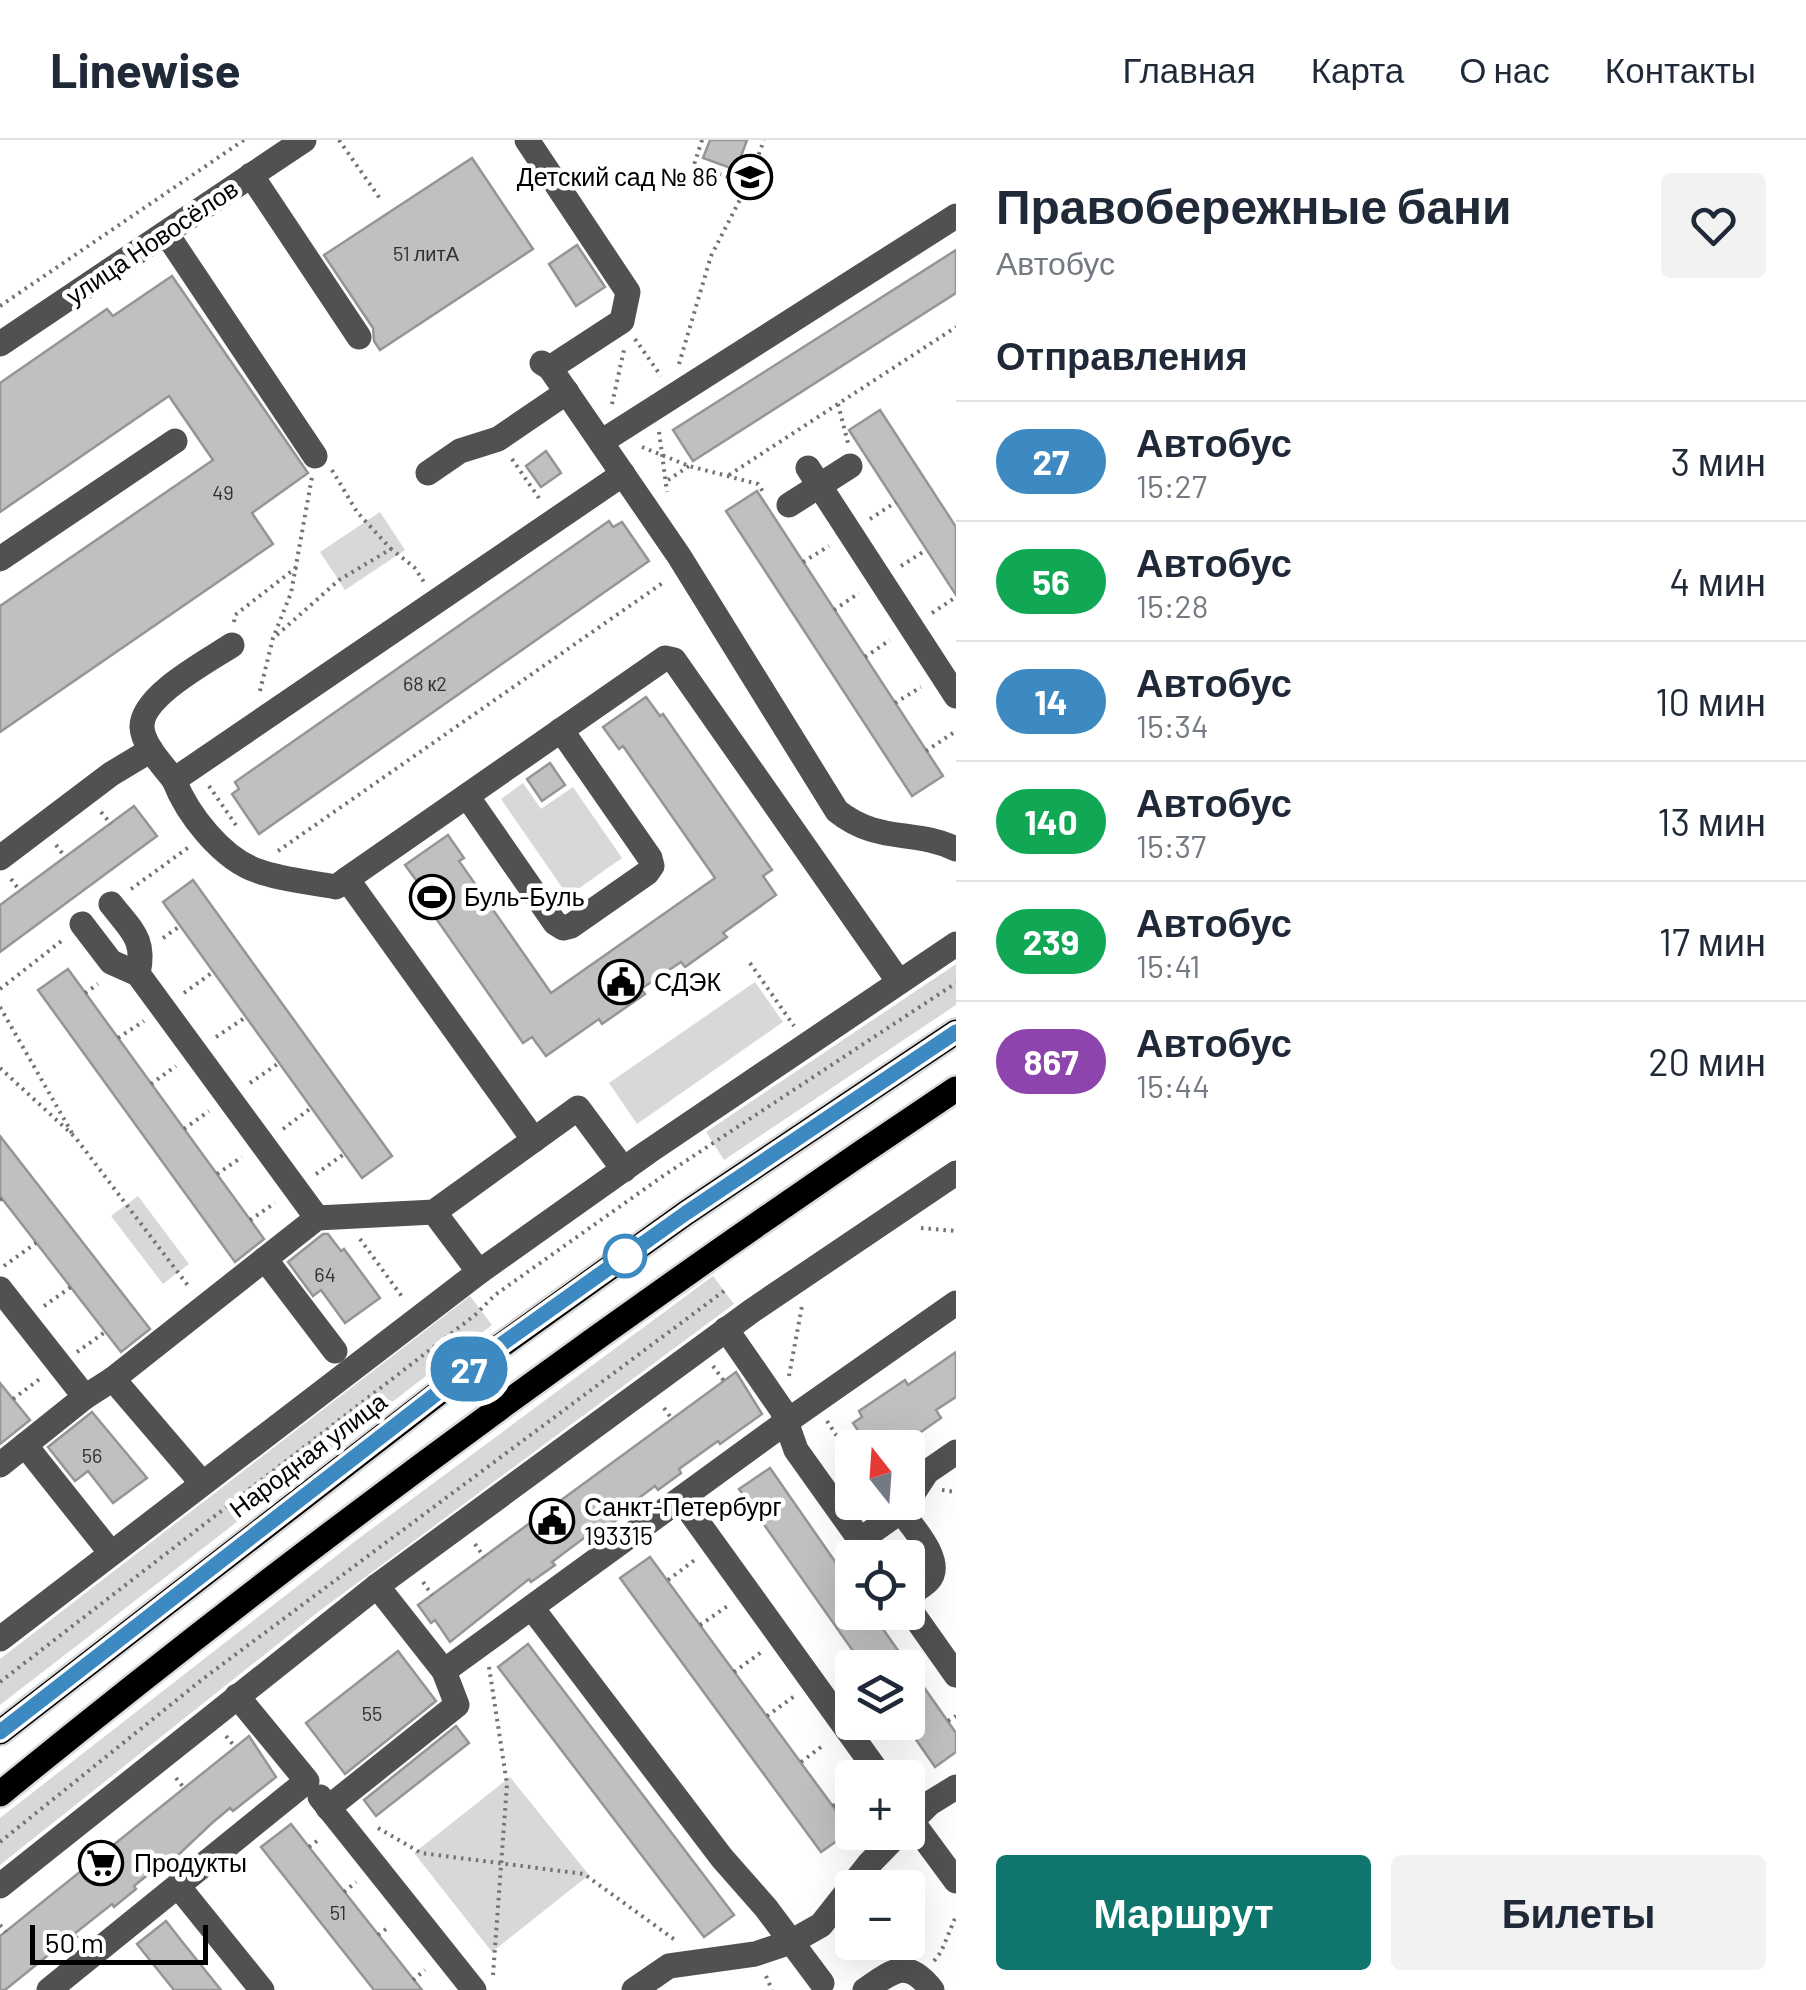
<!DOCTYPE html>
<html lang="ru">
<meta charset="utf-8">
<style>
body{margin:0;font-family:Barlow,sans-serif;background:#f2f2f3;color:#1f2937;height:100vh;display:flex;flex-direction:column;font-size:38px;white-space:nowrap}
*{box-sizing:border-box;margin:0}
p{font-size:32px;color:#747a83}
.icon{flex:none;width:55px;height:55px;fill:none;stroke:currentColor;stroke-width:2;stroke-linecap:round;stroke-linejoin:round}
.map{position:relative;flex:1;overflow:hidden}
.side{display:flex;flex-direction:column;background:#fff;width:850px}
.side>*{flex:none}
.badge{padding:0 20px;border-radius:32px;font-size:35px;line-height:65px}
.needle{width:65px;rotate:343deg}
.tools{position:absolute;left:835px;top:1290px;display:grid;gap:20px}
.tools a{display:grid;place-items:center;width:90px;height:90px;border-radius:10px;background:#fff;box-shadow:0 10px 40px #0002;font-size:50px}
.scale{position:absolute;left:30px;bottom:25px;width:178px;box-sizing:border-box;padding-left:10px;border:5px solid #000;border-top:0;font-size:28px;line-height:35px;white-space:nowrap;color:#000;-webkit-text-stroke:8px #fff;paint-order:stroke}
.map>.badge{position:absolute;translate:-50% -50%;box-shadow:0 0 0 5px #fff}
h2{padding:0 40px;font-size:38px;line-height:90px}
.round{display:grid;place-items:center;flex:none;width:105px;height:105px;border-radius:10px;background:#f2f2f3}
.headline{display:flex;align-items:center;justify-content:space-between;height:170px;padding:0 40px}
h1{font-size:48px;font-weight:700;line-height:75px}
.cta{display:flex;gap:20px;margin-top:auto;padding:20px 40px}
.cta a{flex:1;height:115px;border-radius:10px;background:#0f766e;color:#fff;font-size:40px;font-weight:700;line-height:115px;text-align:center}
.cta a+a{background:#f2f2f3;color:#1f2937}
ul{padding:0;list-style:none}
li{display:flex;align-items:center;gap:30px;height:120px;padding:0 40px;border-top:2px solid #e0e1e3}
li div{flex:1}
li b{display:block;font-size:38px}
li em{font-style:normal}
li .badge{min-width:110px;font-weight:700;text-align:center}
header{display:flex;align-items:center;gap:60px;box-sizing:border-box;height:140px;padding:0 50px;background:#fff;border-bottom:2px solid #e0e1e3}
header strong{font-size:48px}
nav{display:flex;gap:55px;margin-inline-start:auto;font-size:35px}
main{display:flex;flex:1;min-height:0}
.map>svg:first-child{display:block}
.green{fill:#d8d8d8}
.building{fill:#c0c0c0;stroke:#959595;stroke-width:2.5}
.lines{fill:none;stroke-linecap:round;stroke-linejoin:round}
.major-casing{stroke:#dbdbdb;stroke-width:30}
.path{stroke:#737373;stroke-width:4;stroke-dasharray:2.5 5;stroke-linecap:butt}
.minor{stroke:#515151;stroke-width:25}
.major{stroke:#000;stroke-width:25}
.line-casing{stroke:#fff;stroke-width:22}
.line{stroke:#3d8ac2;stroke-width:15}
.stop-dot{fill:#fff;stroke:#3d8ac2;stroke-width:5}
.labels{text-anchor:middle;stroke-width:9;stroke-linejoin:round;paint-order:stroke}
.number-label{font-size:20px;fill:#303030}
.poi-label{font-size:25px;fill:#000;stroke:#fff;text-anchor:start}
.street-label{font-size:25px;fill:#000;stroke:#fff}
</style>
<header>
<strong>Linewise</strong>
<nav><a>Главная</a><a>Карта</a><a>О нас</a><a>Контакты</a></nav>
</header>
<main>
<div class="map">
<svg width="956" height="1850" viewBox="0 0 956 1850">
<rect width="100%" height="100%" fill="#fff"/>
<!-- green -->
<g class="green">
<path d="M380 372 405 410 345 450 320 412Z"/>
<path d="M523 643 541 669 573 647 622 718 568 756 501 659Z"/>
<path d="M956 824V865L724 1020 706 992Z"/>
<path d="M755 842 783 882 637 984 609 943Z"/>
<path d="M138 1056 189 1124 163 1144 111 1076Z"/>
<path d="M713 1136 734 1164 318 1472 0 1725V1678L358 1399Z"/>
<path d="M470 1156 492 1185 0 1565V1519Z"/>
<path d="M510 1637 589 1735 492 1812 414 1713Z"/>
</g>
<!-- building -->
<g class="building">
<path d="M710 0H747L736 30 703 18Z"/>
<path d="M472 18 533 109 380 210 374 201 373 188 324 115Z"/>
<path d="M577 105 605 147 576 166 549 124Z"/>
<path d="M956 110V153L693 321 673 290Z"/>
<path d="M172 136 308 333 252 373 273 404 0 592V466L213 320 169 256 0 372V243L107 169 113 176Z"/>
<path d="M880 270 956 387V455L849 290Z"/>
<path d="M546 311 561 333 541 347 526 326Z"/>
<path d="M757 351 943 636 912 656 726 371Z"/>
<path d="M609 381 613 387 622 382 649 421 259 694 232 654 239 649 235 642Z"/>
<path d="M646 557 660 576 663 574 772 730 763 736 776 755 723 793 727 797 685 827 681 822 641 849 645 854 602 884 599 879 546 916 532 897 523 903 414 747 419 744 405 725 448 695 464 718 459 721 551 853 695 752 715 738 623 606 619 609 603 587Z"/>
<path d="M550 623 565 645 542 661 527 639Z"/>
<path d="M134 666 157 696 0 812V765Z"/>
<path d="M193 740 392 1016 362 1038 163 762Z"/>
<path d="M68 829 264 1099 235 1122 38 850Z"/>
<path d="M0 996 150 1189 121 1212 0 1056Z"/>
<path d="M323 1094H328L341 1111 344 1109 380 1158 345 1183 321 1150 313 1156 288 1122Z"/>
<path d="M956 1212V1257L936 1270 941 1278 898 1308H870L853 1283 862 1277 859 1271 905 1240 908 1245Z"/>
<path d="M736 1232 762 1274 720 1304 718 1301 679 1329 681 1333 658 1350 655 1346 616 1375 619 1378 595 1396 592 1392 552 1422 555 1425 531 1442 529 1439 450 1502 435 1480 431 1483 418 1465Z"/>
<path d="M0 1243 30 1280 0 1304Z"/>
<path d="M92 1272 147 1338 113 1363 88 1331 75 1341 48 1307Z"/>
<path d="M770 1328 852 1446V1472H871L956 1593V1612L935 1627 908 1588V1528H865L739 1349Z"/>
<path d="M650 1417 851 1691 821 1712 620 1438Z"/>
<path d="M528 1504 734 1775 704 1797 498 1527Z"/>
<path d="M398 1511 436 1561 345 1634 306 1583Z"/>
<path d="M456 1586 469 1603 376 1676 364 1660Z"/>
<path d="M249 1596 276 1637 233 1671 230 1668 212 1683 174 1719 171 1716 134 1746 136 1749 114 1767 112 1764 74 1794 77 1797 55 1815 52 1812 5 1850H0V1796Z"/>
<path d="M291 1684 309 1707 422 1850H374L261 1707Z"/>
<path d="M166 1781 184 1804 221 1850H174L137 1804Z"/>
</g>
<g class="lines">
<defs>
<g id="major">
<path d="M0 1592 485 1217 686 1073 956 892"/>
<path d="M0 1654C307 1403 627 1169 956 949"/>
</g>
</defs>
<!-- major casing -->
<use href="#major" class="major-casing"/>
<!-- path -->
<g class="path">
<path d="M339 0 381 60"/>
<path d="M702 0 694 25 748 44"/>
<path d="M0 166 244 0"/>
<path d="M635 199 661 236"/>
<path d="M679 224 711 116 748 44 764 0"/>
<path d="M612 264 624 210"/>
<path d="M838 264 848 303"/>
<path d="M659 292 667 352"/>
<path d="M642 307 689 326 758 344 765 355"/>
<path d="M512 319 541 361"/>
<path d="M332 330 357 372 391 409"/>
<path d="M729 335 956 187"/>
<path d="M668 340 689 326"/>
<path d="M870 379 896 362"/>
<path d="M803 422 829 406"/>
<path d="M901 426 926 410"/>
<path d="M834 470 859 453"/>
<path d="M932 473 956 457"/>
<path d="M234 482 235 475 297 427"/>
<path d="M277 495 339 440 391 409 414 427 424 442"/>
<path d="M865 517 890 500"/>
<path d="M260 551 273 498 291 453 312 337"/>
<path d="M895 563 921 547"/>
<path d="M926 611 956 591"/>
<path d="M209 646 238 688"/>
<path d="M101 672 111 684"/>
<path d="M56 705 65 717"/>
<path d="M278 711 664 442"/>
<path d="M11 739 20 751"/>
<path d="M131 749 189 707"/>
<path d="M163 798 180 786"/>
<path d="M750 823 794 886"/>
<path d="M0 849 64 799"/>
<path d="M85 853 98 844"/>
<path d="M184 853 213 832"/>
<path d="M0 867 72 993"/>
<path d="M216 897 246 877"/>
<path d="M118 898 144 881"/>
<path d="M0 928 75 997 189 1147"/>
<path d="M250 943 279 923"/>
<path d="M151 944 176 926"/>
<path d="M184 989 209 971"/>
<path d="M283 989 311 968"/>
<path d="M217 1034 242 1017"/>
<path d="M316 1034 344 1014"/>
<path d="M0 1060 2 1059"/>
<path d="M250 1080 275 1063"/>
<path d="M921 1088 956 1091"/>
<path d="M360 1099 403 1158"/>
<path d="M4 1126 36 1103"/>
<path d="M44 1166 71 1147"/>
<path d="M77 1212 105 1192"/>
<path d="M713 1226 724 1241"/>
<path d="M789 1236 802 1166"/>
<path d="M13 1259 41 1238"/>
<path d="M664 1268 672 1279"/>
<path d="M827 1281 852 1319"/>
<path d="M942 1350 956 1352"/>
<path d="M475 1404 484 1417"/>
<path d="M668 1440 696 1419"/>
<path d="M423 1442 432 1455"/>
<path d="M851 1444 852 1443"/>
<path d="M700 1485 729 1465"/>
<path d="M489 1527 507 1644 493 1835"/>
<path d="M734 1532 763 1511"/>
<path d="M0 1542 475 1175 495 1155 663 1036 956 843"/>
<path d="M767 1576 796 1555"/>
<path d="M948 1581 956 1576"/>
<path d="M226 1596 235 1607"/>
<path d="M801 1622 825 1604"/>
<path d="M176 1638 184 1648"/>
<path d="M833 1666 852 1652"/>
<path d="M378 1688 421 1713 584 1734 675 1800"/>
<path d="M0 1702 204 1538 724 1151"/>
<path d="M309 1707 321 1698"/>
<path d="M344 1752 356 1742"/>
<path d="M0 1785 6 1792"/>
<path d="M378 1795 390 1786"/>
<path d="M934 1821 941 1812 956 1776"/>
<path d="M766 1836 772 1850"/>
<path d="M413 1840 425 1830"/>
</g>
<!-- minor -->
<g class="minor">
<path d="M527 0 628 152 622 181 550 228"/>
<path d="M251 35 359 197"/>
<path d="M166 93 315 316"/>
<path d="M0 204 304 0"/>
<path d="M542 223 550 228 679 416 837 671C878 704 916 689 956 709"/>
<path d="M601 302 956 76"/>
<path d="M808 328 956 556"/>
<path d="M428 333 460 311 498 299 567 252"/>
<path d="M789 365 850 326"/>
<path d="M0 419 175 301"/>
<path d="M174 640C163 625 143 606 142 587 141 556 208 521 232 505"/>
<path d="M467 656 555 783 563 788 571 786 647 733 652 726 650 718 561 590"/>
<path d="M0 718 111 634 151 610"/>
<path d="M347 739 665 518 674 520 899 842"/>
<path d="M111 764C131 790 146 799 138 834"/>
<path d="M82 784 111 822 138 834 317 1078 434 1072 578 968 624 1030"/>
<path d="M534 1000 347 739 336 747C310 742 282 740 258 731 222 719 187 674 174 640L623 334"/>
<path d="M434 1072 479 1132"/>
<path d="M317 1078 265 1119 335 1211"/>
<path d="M0 1149 85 1257 113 1239 202 1343"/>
<path d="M726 1189 782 1270 796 1310 873 1418"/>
<path d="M113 1239 265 1119"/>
<path d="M25 1305 111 1413"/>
<path d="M0 1325 85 1257"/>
<path d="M681 1359 882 1638"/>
<path d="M908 1361 927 1332 956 1312"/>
<path d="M860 1400 901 1371C912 1387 946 1422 928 1441 922 1447 914 1451 908 1455"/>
<path d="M908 1467 956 1535"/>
<path d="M532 1468 722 1718 766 1768 822 1843"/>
<path d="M0 1499 479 1132 648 1012 956 804"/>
<path d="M444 1531 786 1282 956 1163"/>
<path d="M320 1657 474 1850"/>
<path d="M328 1668 457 1565 444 1531 377 1446"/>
<path d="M908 1676 956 1741"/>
<path d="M908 1685 930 1663 956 1647"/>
<path d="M0 1746 377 1446 753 1170 956 1033"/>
<path d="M178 1746 262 1850"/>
<path d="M49 1850 307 1641 237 1556"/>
<path d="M634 1850 669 1826 755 1814 791 1802 821 1785 869 1724 900 1692"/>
<path d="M865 1850C894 1830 907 1818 932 1850"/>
</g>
<!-- major -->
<use href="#major" class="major"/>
</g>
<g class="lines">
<defs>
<path id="line" d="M0 1592 485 1216 686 1073 956 892"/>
</defs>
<!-- line casing -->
<use href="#line" class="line-casing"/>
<!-- line -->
<use href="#line" class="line"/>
</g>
<!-- icons -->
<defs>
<symbol id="school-ring" viewBox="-11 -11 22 22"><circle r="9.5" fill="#fff" stroke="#000" stroke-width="1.5"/><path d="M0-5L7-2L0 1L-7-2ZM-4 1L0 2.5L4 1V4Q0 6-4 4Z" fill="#000"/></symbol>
<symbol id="stadium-ring" viewBox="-11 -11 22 22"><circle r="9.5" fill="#fff" stroke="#000" stroke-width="1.5"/><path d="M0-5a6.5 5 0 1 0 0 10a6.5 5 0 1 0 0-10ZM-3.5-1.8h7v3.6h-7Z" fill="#000"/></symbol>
<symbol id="civic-ring" viewBox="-11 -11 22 22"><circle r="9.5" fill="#fff" stroke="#000" stroke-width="1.5"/><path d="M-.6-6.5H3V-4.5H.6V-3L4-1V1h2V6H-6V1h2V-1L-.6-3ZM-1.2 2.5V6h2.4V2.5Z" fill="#000"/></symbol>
<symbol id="supermarket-ring" viewBox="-11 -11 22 22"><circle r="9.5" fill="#fff" stroke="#000" stroke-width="1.5"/><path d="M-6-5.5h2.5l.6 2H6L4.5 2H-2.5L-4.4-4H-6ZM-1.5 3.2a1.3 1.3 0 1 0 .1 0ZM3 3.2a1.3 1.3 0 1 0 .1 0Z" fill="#000"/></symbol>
</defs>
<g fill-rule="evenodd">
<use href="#school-ring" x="725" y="12" width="50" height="50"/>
<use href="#stadium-ring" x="407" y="732" width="50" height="50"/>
<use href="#civic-ring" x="596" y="817" width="50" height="50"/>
<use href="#civic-ring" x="527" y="1356" width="50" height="50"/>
<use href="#supermarket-ring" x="76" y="1698" width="50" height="50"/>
</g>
<!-- markers -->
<circle class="stop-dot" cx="625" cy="1116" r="20"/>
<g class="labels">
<!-- number labels -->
<g class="number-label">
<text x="426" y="121">51 литА</text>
<text x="223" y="360">49</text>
<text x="425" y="551">68 к2</text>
<text x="325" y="1142">64</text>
<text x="92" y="1323">56</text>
<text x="372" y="1581">55</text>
<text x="338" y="1780">51</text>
</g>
<!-- poi labels -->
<g class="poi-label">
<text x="718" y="46" text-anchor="end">Детский сад № 86</text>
<text x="464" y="766">Буль-Буль</text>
<text x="654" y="851">СДЭК</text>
<text x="584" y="1376">Санкт-Петербург<tspan x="584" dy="29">193315</tspan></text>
<text x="134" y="1732">Продукты</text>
</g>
<!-- street labels -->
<g class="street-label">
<text transform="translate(152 102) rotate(-34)" y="9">улица Новосёлов</text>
<text transform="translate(308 1315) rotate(-37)" y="9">Народная улица</text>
</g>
</g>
</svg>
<div class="tools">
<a><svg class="needle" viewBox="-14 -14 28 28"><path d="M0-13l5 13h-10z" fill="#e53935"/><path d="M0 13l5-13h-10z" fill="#747a83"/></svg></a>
<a><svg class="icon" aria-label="locate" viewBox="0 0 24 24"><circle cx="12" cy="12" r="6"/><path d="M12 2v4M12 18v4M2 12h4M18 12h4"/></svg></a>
<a><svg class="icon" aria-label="layers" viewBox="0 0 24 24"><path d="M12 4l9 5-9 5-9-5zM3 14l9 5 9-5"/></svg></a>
<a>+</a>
<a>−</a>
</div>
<div class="scale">50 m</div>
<b class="badge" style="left:469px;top:1229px;background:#3d8ac2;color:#fff">27</b>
</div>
<section class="side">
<div class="headline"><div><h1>Правобережные бани</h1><p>Автобус</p></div><a class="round"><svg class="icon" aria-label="heart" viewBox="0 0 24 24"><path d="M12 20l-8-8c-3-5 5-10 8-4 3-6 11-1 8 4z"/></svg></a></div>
<h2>Отправления</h2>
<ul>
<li><span class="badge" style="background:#3d8ac2;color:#fff">27</span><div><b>Автобус</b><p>15:27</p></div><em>3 мин</em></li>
<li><span class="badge" style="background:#10a855;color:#fff">56</span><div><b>Автобус</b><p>15:28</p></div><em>4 мин</em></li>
<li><span class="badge" style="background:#3d8ac2;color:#fff">14</span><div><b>Автобус</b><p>15:34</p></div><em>10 мин</em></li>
<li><span class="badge" style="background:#10a855;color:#fff">140</span><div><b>Автобус</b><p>15:37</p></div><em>13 мин</em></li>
<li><span class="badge" style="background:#10a855;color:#fff">239</span><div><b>Автобус</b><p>15:41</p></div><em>17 мин</em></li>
<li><span class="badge" style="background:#8e44ad;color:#fff">867</span><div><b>Автобус</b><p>15:44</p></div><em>20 мин</em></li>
</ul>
<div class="cta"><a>Маршрут</a><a>Билеты</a></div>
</section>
</main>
